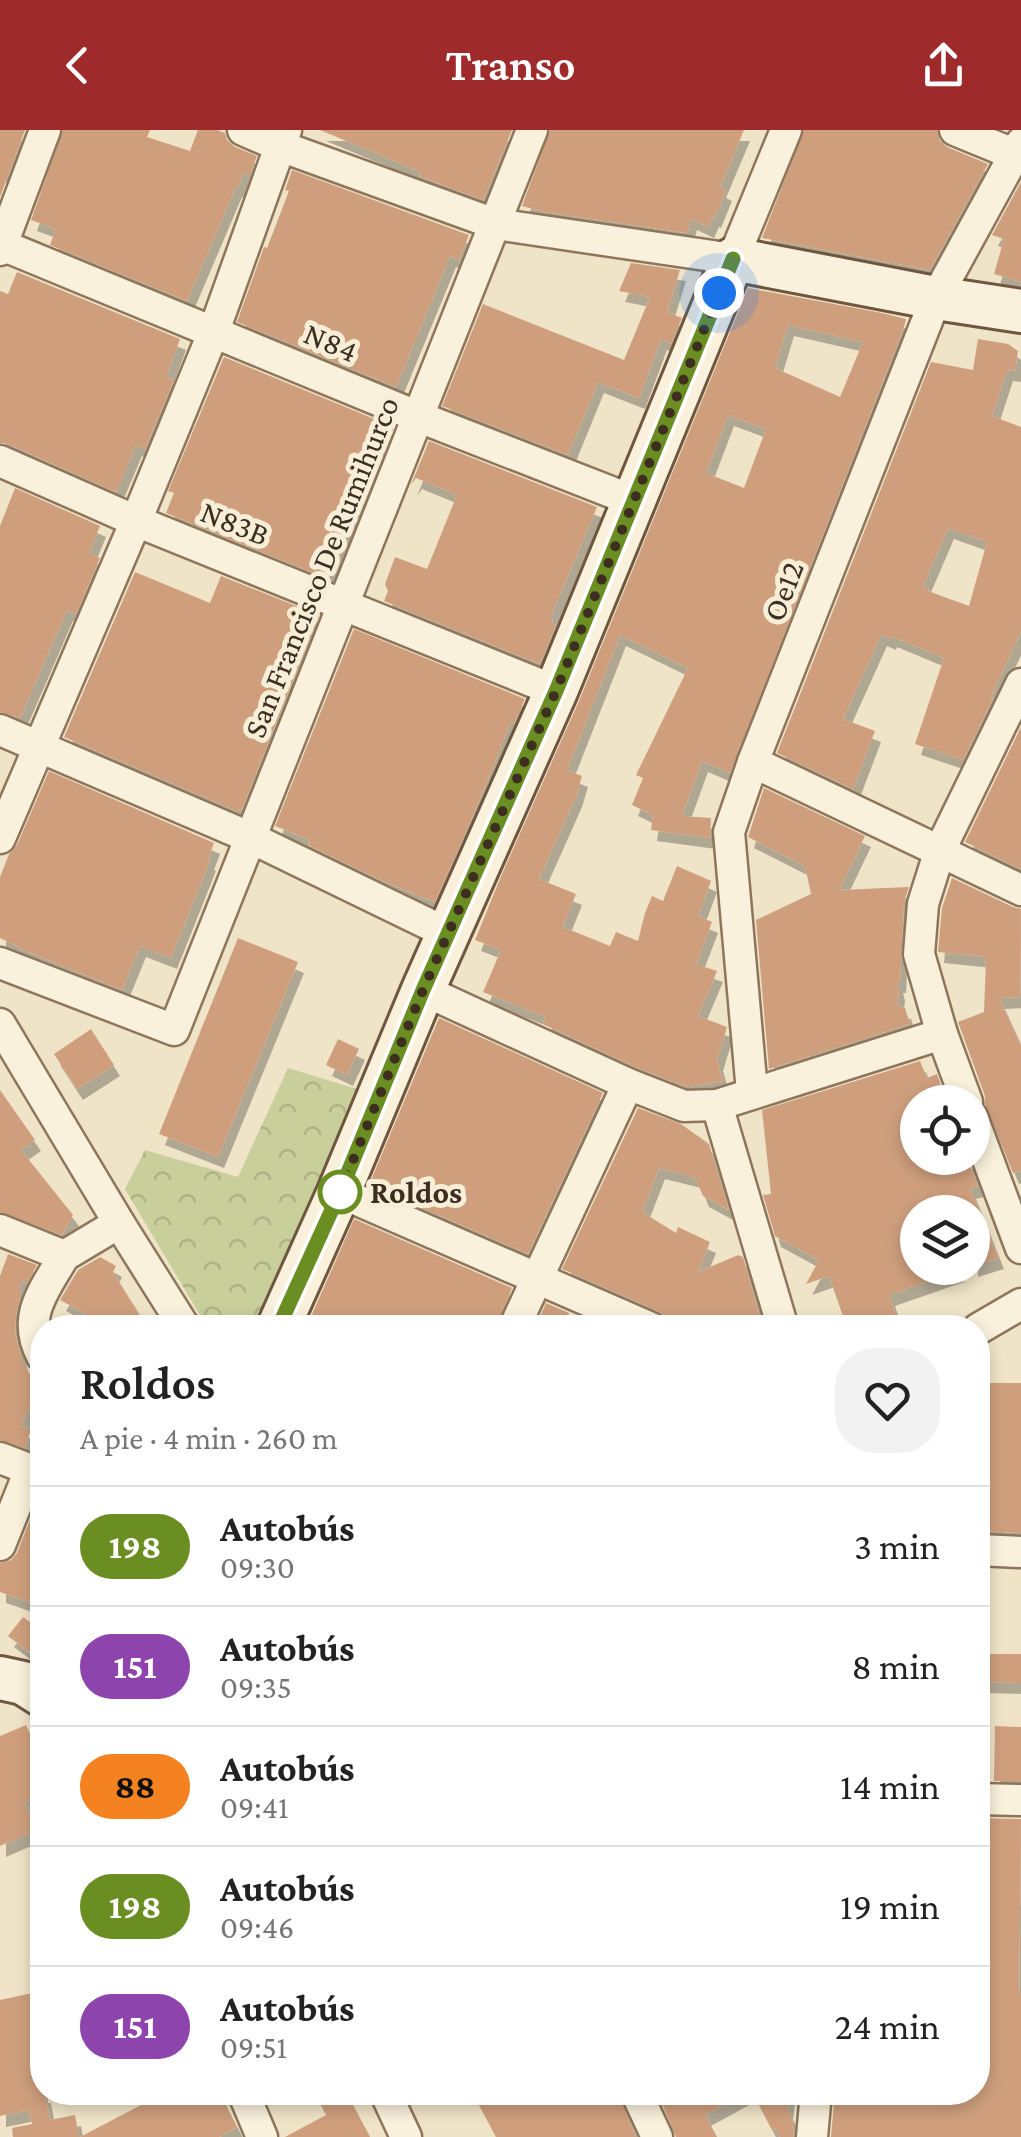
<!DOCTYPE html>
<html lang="es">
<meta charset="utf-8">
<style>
body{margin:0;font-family:"Crimson Pro",serif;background:#f2f2f2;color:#222;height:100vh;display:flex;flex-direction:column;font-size:38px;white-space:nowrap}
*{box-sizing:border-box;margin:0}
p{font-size:32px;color:#767676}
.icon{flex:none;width:55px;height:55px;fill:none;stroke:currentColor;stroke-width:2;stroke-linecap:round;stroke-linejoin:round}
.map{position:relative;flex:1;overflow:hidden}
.drawer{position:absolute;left:30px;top:1185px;width:960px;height:790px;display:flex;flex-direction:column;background:#fff;border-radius:40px;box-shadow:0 5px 15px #0003}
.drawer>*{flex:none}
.badge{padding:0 20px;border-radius:32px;font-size:35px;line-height:65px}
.buttons{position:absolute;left:900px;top:955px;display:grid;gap:20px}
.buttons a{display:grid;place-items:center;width:90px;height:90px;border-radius:50%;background:#fff;box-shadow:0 5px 15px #0003;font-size:50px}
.you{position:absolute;width:50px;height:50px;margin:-25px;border:8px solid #fff;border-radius:50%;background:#1a73e8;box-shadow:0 0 0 15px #1a73e833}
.map>.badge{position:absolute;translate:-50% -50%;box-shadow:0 0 0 5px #fff}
.round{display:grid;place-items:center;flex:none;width:105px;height:105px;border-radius:40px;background:#f2f2f2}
.head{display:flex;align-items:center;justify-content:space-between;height:170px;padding:0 50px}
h1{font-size:48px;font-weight:600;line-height:75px}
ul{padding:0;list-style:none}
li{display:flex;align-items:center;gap:30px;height:120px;padding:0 50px;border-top:2px solid #e0e0e0}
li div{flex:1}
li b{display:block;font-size:38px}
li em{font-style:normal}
li .badge{min-width:110px;font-weight:700;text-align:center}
header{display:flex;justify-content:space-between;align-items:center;height:130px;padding:0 50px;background:#9e2a2b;color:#fff;font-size:45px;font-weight:600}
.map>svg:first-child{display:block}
.forest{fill:url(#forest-crowns)}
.building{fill:#cf9f7d;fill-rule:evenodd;filter:url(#shadow)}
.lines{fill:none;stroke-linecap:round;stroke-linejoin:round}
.minor-casing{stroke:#8d765c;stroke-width:35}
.secondary-casing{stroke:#6f573f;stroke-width:48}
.minor{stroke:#faf1dc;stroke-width:30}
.secondary{stroke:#faf1dc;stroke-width:42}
.line-casing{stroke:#fff;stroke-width:22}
.line{stroke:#6b8e23;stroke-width:15}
.walk{stroke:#3d2e20;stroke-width:10;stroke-dasharray:0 18}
.stop-dot{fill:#fff;stroke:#6b8e23;stroke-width:5}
.labels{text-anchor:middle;stroke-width:10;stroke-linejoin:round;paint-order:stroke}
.street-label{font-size:32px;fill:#3d2e20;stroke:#f7eed8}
.stop-label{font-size:32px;font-weight:bold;fill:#3d2e20;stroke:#f7eed8;text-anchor:start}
</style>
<header><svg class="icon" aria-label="back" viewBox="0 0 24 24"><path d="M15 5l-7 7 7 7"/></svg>Transo<svg class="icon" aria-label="share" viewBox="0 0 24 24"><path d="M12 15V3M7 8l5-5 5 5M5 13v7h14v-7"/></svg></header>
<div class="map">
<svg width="1021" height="2007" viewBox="0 0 1021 2007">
<defs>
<pattern id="forest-crowns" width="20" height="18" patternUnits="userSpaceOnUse" patternTransform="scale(2.5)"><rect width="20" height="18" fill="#c9cf9b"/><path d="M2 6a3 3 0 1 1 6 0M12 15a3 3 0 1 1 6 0" fill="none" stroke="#aeb285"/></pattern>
<filter id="shadow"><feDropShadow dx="6" dy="11" stdDeviation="0" flood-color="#0004"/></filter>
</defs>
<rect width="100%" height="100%" fill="#f0e4c8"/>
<!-- forest -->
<path class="forest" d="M288 938 360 960 264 1197H207L125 1059 145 1020 238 1047Z"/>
<!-- building -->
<g class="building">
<path d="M0 0H25L0 67Z"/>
<path d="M63 0H150L147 7 190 21 198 0H217L225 3 227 10 235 17 257 26 250 45 243 43 238 57 236 56 187 171 50 115 56 99 31 90Z"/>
<path d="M320 0H512L483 70 419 46 421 42Z"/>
<path d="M550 0H744L720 57 726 60 715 87 713 86 708 97 691 89 687 103 545 82 522 76Z"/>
<path d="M804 0H937L940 11 947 17 988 34 930 140 762 108Z"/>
<path d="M292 40 469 105 459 130 450 126 396 257 237 192 264 117 267 118 289 61 285 60Z"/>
<path d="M1021 52V152L994 144 1004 109 992 105Z"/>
<path d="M631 133 680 140 667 182 682 188 671 214 661 209 639 268 598 252 568 325 442 276 483 174 624 230 650 167 619 161Z"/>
<path d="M17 142 180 209 166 247 174 250 145 319 136 315 116 362 8 314 0 313V161L8 164Z"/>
<path d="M748 158 882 183 906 189 904 197 730 643 702 631 682 686 711 688 710 708 651 700 653 685 632 675 643 648 636 645 688 538 620 505 567 640 582 646 576 666 539 749 576 764 563 797 610 816 616 802 638 811 645 783 652 766 663 771 677 736 711 751 698 786 712 792 696 834 717 841 698 886 727 897 717 930 723 951 687 957 635 937 543 894 546 887 483 862 501 820 475 810 502 744 579 571ZM788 195 863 212 840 267 775 238ZM728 285 766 299 744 358 706 343Z"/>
<path d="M978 209 1008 214 1018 221 1015 241 1007 240 992 286 1021 297V501L991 567 993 568 963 630 915 614 944 528 891 506 890 509 881 505 843 589 875 601 853 659 777 623 931 232 973 240ZM948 398 987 412 969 476 928 461 929 459 923 456Z"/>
<path d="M224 227 394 297 377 340 373 338 328 449 166 383 174 363 168 361Z"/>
<path d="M429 311 597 377 550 488 553 489 552 494 556 495 540 534 384 471 388 461 385 454 395 427 427 439 457 365 416 348 411 355Z"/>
<path d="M15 358 100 396 89 423 100 428 76 484 67 480 20 588 0 582V396Z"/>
<path d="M135 442 210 473 221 446 319 485 242 679 237 681 64 607Z"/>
<path d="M354 499 525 569 514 593 511 591 478 674 435 772 385 752 308 715 310 710 275 696Z"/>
<path d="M1021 597V739L965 712Z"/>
<path d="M49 641 214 713 208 729 210 730 171 828 140 816 122 860 33 824 0 808V747L9 724 17 715Z"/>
<path d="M764 658 865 706 839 760 909 757 904 772 900 852H897L899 860 897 876 905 878 910 894 769 939 756 790 811 764 805 736 748 707Z"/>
<path d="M952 748 1013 777 1021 779 1020 867 999 868 1021 916V1041L1013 1043 985 974V966L958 892 984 882 986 827 938 822 942 778Z"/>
<path d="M238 808 298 832 218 1027 159 1004Z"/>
<path d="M439 888 603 963 528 1124 369 1055Z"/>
<path d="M91 899 114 935 77 959 54 924Z"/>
<path d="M338 909 359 919 347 945 326 935Z"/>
<path d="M920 931 927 948 937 944 947 972H918V1028H967L978 1056 970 1058 998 1128 972 1136V1082H918V1138H958V1141L889 1165 900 1198H847L829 1146 806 1154 819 1130 775 1106 763 1065 771 1064 762 980Z"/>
<path d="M0 960 35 1010 21 1020 73 1085 62 1105 0 1082Z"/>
<path d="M638 978 681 994 709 1014 729 1080 703 1066 695 1047 659 1038 642 1082 676 1103 678 1097 710 1112 698 1142 738 1125 743 1127 763 1198H670L667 1188 658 1181 562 1139Z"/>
<path d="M354 1089 512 1158 496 1198H306Z"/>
<path d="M8 1124 37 1135 27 1153 20 1149V1168L16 1185 15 1202 23 1234 38 1256 21 1296 31 1299 25 1318 0 1310V1146Z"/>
<path d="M100 1127 116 1136 113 1142 148 1198H92L82 1182 60 1170 78 1140Z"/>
<path d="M546 1173 569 1183 563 1198H535Z"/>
<path d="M978 1253H1021V1403L978 1401Z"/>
<path d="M41 1362 42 1435 29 1472 0 1462V1433L11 1430 17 1423Z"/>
<path d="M23 1487 42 1501V1532L8 1506Z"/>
<path d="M978 1524H1021V1553L978 1552Z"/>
<path d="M26 1595 42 1630V1664L24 1673 37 1700 0 1716V1606Z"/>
<path d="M995 1596 1021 1597V1651H994Z"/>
<path d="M978 1688 1021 1689 1019 1863H1021V2007H831L835 1962H978Z"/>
<path d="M42 1861V1962H45L50 1990 75 1985 79 2007H13L12 1998 32 1994 29 1980 0 1986V1870Z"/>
<path d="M166 1962H219L237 1997 219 2007H80Z"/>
<path d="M314 1962H346L370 2007H285L326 1985Z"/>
<path d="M472 1962H618L636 2007H496Z"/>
<path d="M657 1962H747L705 1985 717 2007H676Z"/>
<path d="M752 1962H789L787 1978 794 1994 793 2007H780L775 1998 772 2000Z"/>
</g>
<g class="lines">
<defs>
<g id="minor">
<path d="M243 0 280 16 495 94 733 129 786 0"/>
<path d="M955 0 1016 25"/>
<path d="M2 115 419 287 634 371"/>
<path d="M0 120 45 0"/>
<path d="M0 331 136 391 556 561"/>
<path d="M0 600 249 707 449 804"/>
<path d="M753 632 1021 760"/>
<path d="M0 708 136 391 214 201 286 0"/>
<path d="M0 833 174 900 532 0"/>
<path d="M423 860 628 954 684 976 717 975 942 904"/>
<path d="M0 894 119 1093 185 1198"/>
<path d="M752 962 729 702 753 632 936 168 1021 13"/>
<path d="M967 972 942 904 919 824 923 774 940 720 1021 554"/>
<path d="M717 975 783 1198"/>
<path d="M972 987 1021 1118"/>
<path d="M339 1062 651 1198"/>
<path d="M0 1100 64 1126"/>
<path d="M64 1126 119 1093"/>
<path d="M514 1198 628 954"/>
<path d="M978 1199 1021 1174"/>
<path d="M42 1226C21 1186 44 1161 64 1126"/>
<path d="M0 1328 42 1344"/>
<path d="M0 1415 30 1340"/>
<path d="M978 1420 1021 1422"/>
<path d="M978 1669 1021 1670"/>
<path d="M243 1962 262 2007"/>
<path d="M385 1962 406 2007"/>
<path d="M636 1962 657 2007"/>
<path d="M812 2007 816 1962"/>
</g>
<g id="secondary">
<path d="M278 1198 339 1062 423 860 556 561 733 129 936 168 1021 181"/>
<path d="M0 1548 23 1553 42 1565"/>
</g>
</defs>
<!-- minor casing -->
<use href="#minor" class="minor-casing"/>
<!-- secondary casing -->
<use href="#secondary" class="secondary-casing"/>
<!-- minor -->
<use href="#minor" class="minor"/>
<!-- secondary -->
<use href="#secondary" class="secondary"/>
</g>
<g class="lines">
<defs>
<path id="line" d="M278 1198 340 1062 423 860 556 561 733 129"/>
</defs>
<!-- line casing -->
<use href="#line" class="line-casing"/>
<!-- line -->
<use href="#line" class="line"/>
<!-- walk -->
<path class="walk" d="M340 1062 423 860 556 561 719 163"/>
</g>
<!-- markers -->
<circle class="stop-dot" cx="340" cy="1062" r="20"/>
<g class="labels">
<!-- street labels -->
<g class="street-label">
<text transform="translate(331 212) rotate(23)" y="11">N84</text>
<text transform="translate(235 393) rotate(22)" y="11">N83B</text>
<text transform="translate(321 437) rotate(-68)" y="11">San Francisco De Rumihurco</text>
<text transform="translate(783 461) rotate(-69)" y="11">Oe12</text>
</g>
<!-- stop labels -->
<g class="stop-label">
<text x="370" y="1073">Roldos</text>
</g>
</g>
</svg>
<div class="buttons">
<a><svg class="icon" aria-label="locate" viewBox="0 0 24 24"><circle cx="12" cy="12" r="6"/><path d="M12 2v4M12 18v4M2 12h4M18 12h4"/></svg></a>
<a><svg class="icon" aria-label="layers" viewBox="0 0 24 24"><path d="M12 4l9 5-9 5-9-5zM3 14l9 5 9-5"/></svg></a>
</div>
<div class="you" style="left:719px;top:163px"></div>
<section class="drawer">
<div class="head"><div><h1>Roldos</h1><p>A pie · 4 min · 260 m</p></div><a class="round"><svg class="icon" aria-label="heart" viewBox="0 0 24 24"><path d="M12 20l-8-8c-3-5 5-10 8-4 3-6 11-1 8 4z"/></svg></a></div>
<ul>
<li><span class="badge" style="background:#6b8e23;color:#fff">198</span><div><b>Autobús</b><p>09:30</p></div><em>3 min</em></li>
<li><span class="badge" style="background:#8e44ad;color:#fff">151</span><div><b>Autobús</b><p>09:35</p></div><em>8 min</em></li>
<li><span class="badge" style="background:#f58220;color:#111">88</span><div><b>Autobús</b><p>09:41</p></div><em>14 min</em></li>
<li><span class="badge" style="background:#6b8e23;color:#fff">198</span><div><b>Autobús</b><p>09:46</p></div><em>19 min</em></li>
<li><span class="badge" style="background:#8e44ad;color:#fff">151</span><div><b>Autobús</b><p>09:51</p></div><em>24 min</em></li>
</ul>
</section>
</div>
